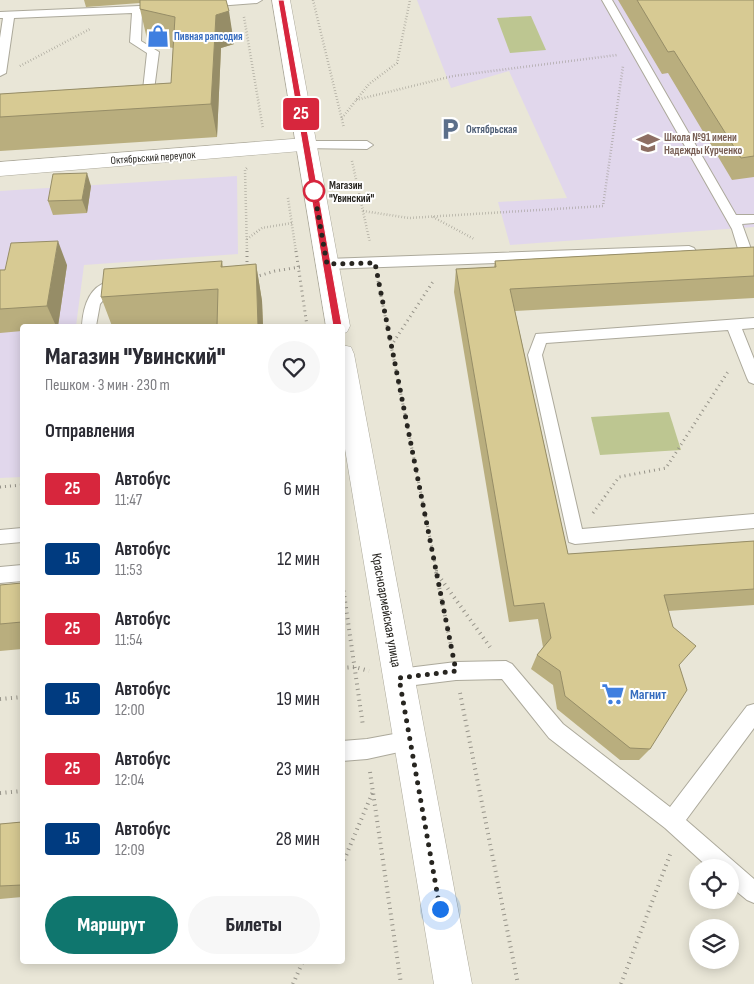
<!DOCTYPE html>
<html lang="ru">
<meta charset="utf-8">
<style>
body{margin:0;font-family:"Sofia Sans Condensed",sans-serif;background:#f7f7f7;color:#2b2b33;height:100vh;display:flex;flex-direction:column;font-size:19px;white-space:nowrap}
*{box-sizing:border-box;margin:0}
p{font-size:16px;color:#7c7c81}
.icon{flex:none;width:28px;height:28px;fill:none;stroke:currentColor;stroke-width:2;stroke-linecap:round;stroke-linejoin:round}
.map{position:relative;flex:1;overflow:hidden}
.details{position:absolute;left:20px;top:324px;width:325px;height:640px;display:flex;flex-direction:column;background:#fff;border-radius:5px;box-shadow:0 2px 12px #0003}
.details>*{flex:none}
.badge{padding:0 10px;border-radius:4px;font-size:18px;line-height:32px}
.controls{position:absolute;left:689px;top:859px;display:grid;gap:10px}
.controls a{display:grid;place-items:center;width:50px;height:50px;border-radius:50%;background:#fff;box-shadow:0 2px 12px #0003;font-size:25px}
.you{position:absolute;width:25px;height:25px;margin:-12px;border:4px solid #fff;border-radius:50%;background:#1a73e8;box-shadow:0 0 0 8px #1a73e833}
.map>.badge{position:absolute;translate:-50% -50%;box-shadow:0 0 0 2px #fff}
h2{padding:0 25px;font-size:19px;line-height:45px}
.round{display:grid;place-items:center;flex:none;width:52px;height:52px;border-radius:26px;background:#f7f7f7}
.head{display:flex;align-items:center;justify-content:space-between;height:85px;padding:0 25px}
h1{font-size:24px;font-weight:800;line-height:38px}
.button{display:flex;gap:10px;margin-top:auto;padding:10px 25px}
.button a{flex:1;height:58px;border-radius:30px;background:#0f766e;color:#fff;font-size:20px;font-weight:800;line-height:58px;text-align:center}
.button a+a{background:#f7f7f7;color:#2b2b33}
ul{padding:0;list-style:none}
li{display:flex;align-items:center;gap:15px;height:70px;padding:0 25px}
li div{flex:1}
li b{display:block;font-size:19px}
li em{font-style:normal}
li .badge{min-width:55px;font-weight:700;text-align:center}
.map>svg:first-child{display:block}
.education{fill:#e1d7ec}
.green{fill:#bdc691}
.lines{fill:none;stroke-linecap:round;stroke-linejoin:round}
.service-casing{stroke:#aca99b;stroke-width:2}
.minor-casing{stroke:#aca99b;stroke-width:1}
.tertiary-casing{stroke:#aca99b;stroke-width:1}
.path-far2{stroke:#959288;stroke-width:2.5;stroke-dasharray:0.5 2.5;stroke-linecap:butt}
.path-far1{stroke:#959288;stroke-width:3;stroke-dasharray:1 4;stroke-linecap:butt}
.path{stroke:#959288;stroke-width:4;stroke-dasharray:1 4.5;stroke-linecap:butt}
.service{fill:#fff;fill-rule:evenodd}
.minor{fill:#fff;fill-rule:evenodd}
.tertiary{fill:#fff;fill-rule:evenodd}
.wall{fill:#b9ae7e}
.shaded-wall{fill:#968d67}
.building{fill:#d7ca93;stroke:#968d67}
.line{fill:#d7263d;stroke:#fff}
.walk{stroke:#272520;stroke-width:5;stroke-dasharray:0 9}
.stop-dot{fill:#fff;stroke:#d7263d;stroke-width:2.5}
.labels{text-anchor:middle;stroke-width:4;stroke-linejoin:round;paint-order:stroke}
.far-shop-label{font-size:11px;font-weight:bold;fill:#366cbe;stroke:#fff;text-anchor:start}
.far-service-label{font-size:11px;font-weight:bold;fill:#4e5e75;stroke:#fff;text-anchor:start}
.far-education-label{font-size:11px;font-weight:bold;fill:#785e54;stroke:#fff;text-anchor:start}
.far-street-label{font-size:11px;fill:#272520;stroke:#fff}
.far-stop-label{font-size:11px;font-weight:bold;fill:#272520;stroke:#fff;text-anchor:start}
.street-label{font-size:14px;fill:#272520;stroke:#fff}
.shop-label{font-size:14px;font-weight:bold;fill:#366cbe;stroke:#fff;text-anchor:start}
</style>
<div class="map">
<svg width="754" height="984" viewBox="0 0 754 984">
<rect width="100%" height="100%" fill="#e9e6d7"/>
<!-- education -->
<g class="education">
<path d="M417 0H754V227L510 245 498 202 567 198 509 71 451 88Z"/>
<path d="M237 176 238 254 84 265 76 326H22V477L0 478V191Z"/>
</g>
<!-- green -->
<g class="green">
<path d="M531 16 546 50 510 53 497 18Z"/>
<path d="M669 412 681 450 600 455 591 417Z"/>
</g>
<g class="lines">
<defs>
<g id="service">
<path d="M215 0H262L257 3 204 7 199 4 204 1Z"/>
<path d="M602 0H612L736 215H754V223L742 224 751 249 749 252H739L732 229Z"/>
<path d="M163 5 168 8 167 10 142 12 141 41 159 52 152 105 144 106 138 102 142 99 147 53 130 42 132 13 14 18 6 73 0 76V38L3 18H0V12Z"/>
<path d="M306 141H367L373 145 367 149 302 148 300 145 302 142Z"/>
<path d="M689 246 694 248 696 251 694 254 689 256 327 269 322 267 320 264 322 261 327 259Z"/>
<path d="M107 282 112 283 114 287 100 304 96 326H82C83 309 88 288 107 282Z"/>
<path d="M754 318V328L742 329 754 359V384L749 382 747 378 728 330 546 343 542 355 582 529 754 514V528L575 544 569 542 528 355 536 334Z"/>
<path d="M22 528V542L0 544V530Z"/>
<path d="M22 565V581L0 583V567Z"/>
<path d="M506 661 512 664 563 724 670 807 747 706 754 704V728L686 820 754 879V903L747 900 730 886V868H709L665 828 549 738 502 679 456 680 399 687 392 684 390 678 392 672 399 669 456 662Z"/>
<path d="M410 731 417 734 420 741 417 748 367 759 342 761V741L367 739Z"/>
</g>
<path id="minor" d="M306 138 313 140 316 145 313 150 0 176V162Z"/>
<g id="tertiary">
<path d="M272 0H290L350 326 347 332 342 334V326H326Z"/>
<path d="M342 345 351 347 354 354 472 984H434L342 431Z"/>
</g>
</defs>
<!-- service casing -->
<use href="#service" class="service-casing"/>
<!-- minor casing -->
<use href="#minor" class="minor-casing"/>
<!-- tertiary casing -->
<use href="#tertiary" class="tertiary-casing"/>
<!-- path-far2 -->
<g class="path-far2">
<path d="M313 0 344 128"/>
<path d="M244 17 263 129"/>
<path d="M20 66 90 29"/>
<path d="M356 100 453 76 617 55"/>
<path d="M342 118 369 84 397 63 410 0"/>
<path d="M352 161 370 243"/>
<path d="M288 198 296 252"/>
<path d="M363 211 409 218 603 206 623 66"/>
<path d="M433 217 474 239"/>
<path d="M247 239 262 228 292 223"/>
<path d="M247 252 245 170 247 168"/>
</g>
<!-- path-far1 -->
<g class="path-far1">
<path d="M247 251V269"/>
<path d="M296 251 307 326"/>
<path d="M255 277 275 271 300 267"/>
<path d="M378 281 437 573"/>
<path d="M391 346 434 280"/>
<path d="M0 487 22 485"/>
<path d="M593 513 619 477 666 468 729 370"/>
</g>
<!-- path -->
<g class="path">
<path d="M436 572 452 650"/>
<path d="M438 575 490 647"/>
<path d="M342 580 363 726"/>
<path d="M342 668 355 667 369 671"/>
<path d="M460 693 518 984"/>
<path d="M0 699 22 697"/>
<path d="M370 772 401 984"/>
<path d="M0 793 22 791"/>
<path d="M342 865 374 789"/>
<path d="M293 984 303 961"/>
<path d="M621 984 671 852"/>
</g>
<!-- service -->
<use href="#service" class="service"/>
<!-- minor -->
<use href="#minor" class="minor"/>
<!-- tertiary -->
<use href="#tertiary" class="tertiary"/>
</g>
<!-- wall -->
<g class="wall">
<path d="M84 0H226L234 44 221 48 217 137 0 151V94L171 83 173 48 148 43 140 9V3L86 7Z"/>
<path d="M618 0H754V177L732 180 668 73 662 74Z"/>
<path d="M91 186 87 213 53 215 48 201Z"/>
<path d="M754 247V298L515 311 568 554 754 541V605L668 611 679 666 650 749 639 760H620L557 709 553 685 531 669 537 655 543 647 538 619 509 622 454 292 456 269 494 267 495 261Z"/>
<path d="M222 261 223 267 256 264 262 301 263 326H112L101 297Z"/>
<path d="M67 265 58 326H22V331L0 333V270Z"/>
<path d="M22 583V649L0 651V585Z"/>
<path d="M22 822V897L0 899V824Z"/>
</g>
<!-- shaded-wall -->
<g class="shaded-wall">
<path d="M229 11 234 44 221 48 217 137 211 104 216 15Z"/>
<path d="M87 173 91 186 87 213 82 200Z"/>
<path d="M58 241 67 265 58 326H56L47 306Z"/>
<path d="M256 264 262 301 263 326H258Z"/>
</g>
<!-- building -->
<g class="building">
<path d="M140 0H226L229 11 216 15 211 104 0 117V94L171 83 175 17 140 9Z"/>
<path d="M637 0H754V156L741 158 674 51 668 52Z"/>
<path d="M87 173 82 200 48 201 53 174Z"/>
<path d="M58 241 47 306 0 309V270H5L11 243Z"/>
<path d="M754 247V276L510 289 568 554 754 541V589L664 595 673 627 696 646 679 665 687 690 650 749 630 748 565 696 560 671 537 655 551 638 544 603 514 606 456 269 496 267 495 261Z"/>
<path d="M222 261 221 267 256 264 258 326H217L218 289 101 297 104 269Z"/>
<path d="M22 583V622L0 624V585Z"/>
<path d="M22 822V885L0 886V824Z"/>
</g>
<!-- line -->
<path class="line" d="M278 0H284L342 326 338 329 333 326Z"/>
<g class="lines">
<!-- walk -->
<path class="walk" d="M314 191 327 264 375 263 456 671 399 678 440 909"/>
</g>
<!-- icons -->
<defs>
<symbol id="shop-bare" viewBox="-9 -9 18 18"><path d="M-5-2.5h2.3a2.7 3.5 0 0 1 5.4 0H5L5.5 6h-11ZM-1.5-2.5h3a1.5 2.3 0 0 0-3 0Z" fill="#3f7fe0" stroke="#fff" stroke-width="2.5" paint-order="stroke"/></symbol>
<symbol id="parking-bare" viewBox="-9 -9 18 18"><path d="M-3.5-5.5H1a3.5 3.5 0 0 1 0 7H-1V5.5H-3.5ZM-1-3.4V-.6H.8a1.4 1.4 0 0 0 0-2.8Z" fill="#5c6f8a" stroke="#fff" stroke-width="2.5" paint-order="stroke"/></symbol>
<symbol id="school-bare" viewBox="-9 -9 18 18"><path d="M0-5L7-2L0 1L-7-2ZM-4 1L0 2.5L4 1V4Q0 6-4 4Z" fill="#8d6e63" stroke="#fff" stroke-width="2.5" paint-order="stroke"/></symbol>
<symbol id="supermarket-bare" viewBox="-9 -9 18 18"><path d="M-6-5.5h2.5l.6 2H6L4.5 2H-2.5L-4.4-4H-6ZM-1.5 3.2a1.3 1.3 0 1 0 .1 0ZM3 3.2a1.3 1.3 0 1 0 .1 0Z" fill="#3f7fe0" stroke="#fff" stroke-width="2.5" paint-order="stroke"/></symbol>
</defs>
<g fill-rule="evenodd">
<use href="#shop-bare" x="142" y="20" width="32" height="32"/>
<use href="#parking-bare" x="434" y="113" width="32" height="32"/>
<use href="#school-bare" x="632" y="127" width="32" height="32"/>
<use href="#supermarket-bare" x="597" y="678" width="32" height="32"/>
</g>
<!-- markers -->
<circle class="stop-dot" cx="314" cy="191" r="10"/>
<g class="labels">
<!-- far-shop labels -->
<g class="far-shop-label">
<text x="174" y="40">Пивная рапсодия</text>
</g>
<!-- far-service labels -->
<g class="far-service-label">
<text x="466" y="133">Октябрьская</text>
</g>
<!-- far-education labels -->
<g class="far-education-label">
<text x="664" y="141">Школа №91 имени<tspan x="664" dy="13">Надежды Курченко</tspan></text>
</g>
<!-- far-street labels -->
<g class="far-street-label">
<text transform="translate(153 157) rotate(-4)" y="4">Октябрьский переулок</text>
</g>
<!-- far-stop labels -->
<g class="far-stop-label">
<text x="329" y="189">Магазин<tspan x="329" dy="13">"Увинский"</tspan></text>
</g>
<!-- street labels -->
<g class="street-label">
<text transform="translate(387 610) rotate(80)" y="5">Красноармейская улица</text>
</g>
<!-- shop labels -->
<g class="shop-label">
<text x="630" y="699">Магнит</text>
</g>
</g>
</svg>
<div class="controls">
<a><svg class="icon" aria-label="locate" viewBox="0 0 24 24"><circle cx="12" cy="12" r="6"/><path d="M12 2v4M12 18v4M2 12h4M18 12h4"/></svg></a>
<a><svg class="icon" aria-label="layers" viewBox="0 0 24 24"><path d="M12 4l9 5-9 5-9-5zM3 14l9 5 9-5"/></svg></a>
</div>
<div class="you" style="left:440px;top:909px"></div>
<b class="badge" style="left:301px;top:114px;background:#d7263d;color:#fff">25</b>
<section class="details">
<div class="head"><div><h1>Магазин &quot;Увинский&quot;</h1><p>Пешком · 3 мин · 230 m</p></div><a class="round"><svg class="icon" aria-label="heart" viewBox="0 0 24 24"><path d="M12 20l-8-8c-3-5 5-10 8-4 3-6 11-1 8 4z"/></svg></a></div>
<h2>Отправления</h2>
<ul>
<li><span class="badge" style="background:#d7263d;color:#fff">25</span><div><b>Автобус</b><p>11:47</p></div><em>6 мин</em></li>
<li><span class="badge" style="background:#003b80;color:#fff">15</span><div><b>Автобус</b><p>11:53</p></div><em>12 мин</em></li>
<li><span class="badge" style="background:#d7263d;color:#fff">25</span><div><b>Автобус</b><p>11:54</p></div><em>13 мин</em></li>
<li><span class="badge" style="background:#003b80;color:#fff">15</span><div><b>Автобус</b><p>12:00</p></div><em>19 мин</em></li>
<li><span class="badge" style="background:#d7263d;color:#fff">25</span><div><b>Автобус</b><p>12:04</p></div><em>23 мин</em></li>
<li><span class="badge" style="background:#003b80;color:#fff">15</span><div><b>Автобус</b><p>12:09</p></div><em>28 мин</em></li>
</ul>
<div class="button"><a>Маршрут</a><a>Билеты</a></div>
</section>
</div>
